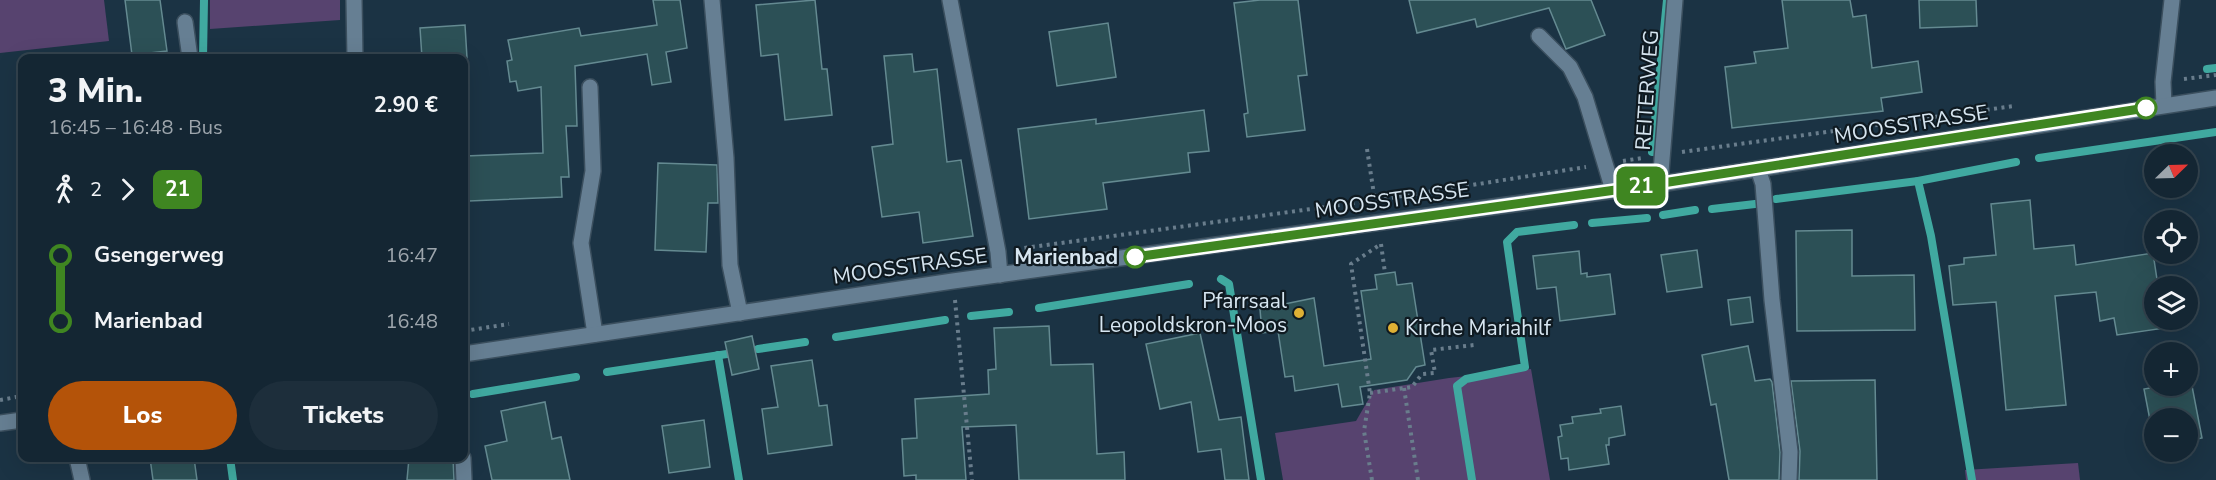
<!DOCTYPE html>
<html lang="de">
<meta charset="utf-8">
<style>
body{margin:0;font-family:"Nunito Sans",sans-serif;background:#1d2e3b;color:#f1f3f6;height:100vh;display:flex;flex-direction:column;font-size:22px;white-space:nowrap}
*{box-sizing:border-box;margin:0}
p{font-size:20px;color:#9da5ac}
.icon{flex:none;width:33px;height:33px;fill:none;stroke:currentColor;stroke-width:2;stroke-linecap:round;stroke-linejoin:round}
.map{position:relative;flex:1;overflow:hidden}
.panel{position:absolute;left:18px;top:54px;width:450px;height:408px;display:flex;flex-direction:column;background:#142633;border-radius:12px;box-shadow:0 6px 24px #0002,0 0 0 2px #33434e}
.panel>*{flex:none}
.badge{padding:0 12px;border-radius:9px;font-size:21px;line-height:39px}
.needle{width:39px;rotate:67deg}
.buttons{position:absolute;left:2144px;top:144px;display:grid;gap:12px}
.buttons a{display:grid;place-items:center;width:54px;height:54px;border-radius:50%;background:#142633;box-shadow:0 6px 24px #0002,0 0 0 2px #33434e;font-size:30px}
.map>.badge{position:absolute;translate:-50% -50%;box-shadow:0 0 0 3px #fff}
.legs{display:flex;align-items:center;gap:9px;height:66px;padding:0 30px;font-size:20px}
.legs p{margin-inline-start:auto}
.head{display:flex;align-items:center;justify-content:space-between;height:102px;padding:0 30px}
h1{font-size:33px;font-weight:800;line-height:45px}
.button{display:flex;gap:12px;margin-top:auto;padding:12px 30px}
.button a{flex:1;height:69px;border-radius:36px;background:#b45309;color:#fff;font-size:24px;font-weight:800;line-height:69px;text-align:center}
.button a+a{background:#1d2e3b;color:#f1f3f6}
ul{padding:0 30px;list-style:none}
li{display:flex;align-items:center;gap:21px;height:66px;font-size:22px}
li i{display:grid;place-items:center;width:9px;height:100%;margin:0 8px;background:currentColor}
li i::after{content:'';width:15px;height:15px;margin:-8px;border:4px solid;border-radius:50%;background:#142633}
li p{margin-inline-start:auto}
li:first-child i{background:linear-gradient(#0000 50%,currentColor 0)}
li:last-child i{background:linear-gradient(currentColor 50%,#0000 0)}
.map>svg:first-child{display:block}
.green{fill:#57436f}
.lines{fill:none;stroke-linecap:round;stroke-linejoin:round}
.stream{stroke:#40a9a0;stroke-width:8}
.building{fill:#2c5056;stroke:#648a91;stroke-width:1.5}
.minor-casing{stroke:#3b4f5e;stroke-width:18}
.path{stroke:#697d8c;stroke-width:4;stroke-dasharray:3 4.5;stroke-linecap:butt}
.minor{stroke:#667f93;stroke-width:15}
.line-1-casing{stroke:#fff;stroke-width:14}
.line-1{stroke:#3f8621;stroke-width:9}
.stop-1-dot{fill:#fff;stroke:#3f8621;stroke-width:3}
.poi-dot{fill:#dfb034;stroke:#0f1a21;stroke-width:2}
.labels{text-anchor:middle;stroke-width:4.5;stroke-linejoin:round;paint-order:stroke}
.street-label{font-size:21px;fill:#d7e6f1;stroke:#0f1a21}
.stop-label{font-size:21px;font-weight:bold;fill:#d7e6f1;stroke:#0f1a21;text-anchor:end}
.poi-label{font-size:21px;fill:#d7e6f1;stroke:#0f1a21;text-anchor:end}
</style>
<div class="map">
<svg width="2216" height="480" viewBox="0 0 2216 480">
<rect width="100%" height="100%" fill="#1b3344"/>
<!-- green -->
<g class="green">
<path d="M0 0H104L109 41 0 53Z"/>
<path d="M210 0H340V20L210 29Z"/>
<path d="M1531 369 1550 480H1283L1275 433 1356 421 1374 390 1449 378Z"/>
<path d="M2078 463 2080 480H1966L1965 470Z"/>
</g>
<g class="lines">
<!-- stream -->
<g class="stream">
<path d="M203 58 204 0"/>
<path d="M2207 69 2216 68"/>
<path d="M1652 152 1667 0"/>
<path d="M2039 158 2216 132"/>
<path d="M1918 181 1931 236 1972 480"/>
<path d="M1776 199 1918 181 2016 162"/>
<path d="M1712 209 1755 204"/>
<path d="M1663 215 1695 210"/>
<path d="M1592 223 1647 218"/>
<path d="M1221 279 1229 284 1261 480"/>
<path d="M1039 308 1189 284"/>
<path d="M971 316 1009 312"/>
<path d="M836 337 945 320"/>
<path d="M758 349 805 342"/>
<path d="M718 355 739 480"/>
<path d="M607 372 727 354"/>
<path d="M473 394 576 377"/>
<path d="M230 458 233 480"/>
<path d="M1472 480 1457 386 1466 379 1525 367 1507 242 1517 232 1574 225"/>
</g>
</g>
<!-- building -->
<g class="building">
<path d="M125 0H160L167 51 132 55Z"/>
<path d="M653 0H680L687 48 666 52 671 82 652 85 647 54 575 66 577 126H566L569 177H561L562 197 469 201 465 156 543 153 541 87 518 91 516 81 510 82 507 61 512 60 508 40 579 28 581 36 657 25Z"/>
<path d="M815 0 822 69H827L832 115 785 120 778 54 761 56 756 5Z"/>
<path d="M1260 0H1298L1307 75 1298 76 1305 130 1247 137 1244 114 1248 113 1234 3Z"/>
<path d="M1409 0H1591L1605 35 1566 49 1549 8 1477 27 1475 19 1417 33Z"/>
<path d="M1782 0H1850L1853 17 1866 15 1872 68 1918 61 1922 92 1881 98 1883 111 1732 128 1725 67 1756 63 1754 52 1788 48Z"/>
<path d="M1919 0H1976L1977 26 1920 28Z"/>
<path d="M1108 23 1116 77 1057 86 1049 32Z"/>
<path d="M465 25 467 58H422L420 28Z"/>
<path d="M912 54 914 72 937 69 947 162 961 160 973 236 923 243 919 212 882 217 872 147 893 144 884 56Z"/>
<path d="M1204 110 1209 151 1188 153 1190 172 1103 183 1107 209 1029 219 1018 129 1096 119V124Z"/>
<path d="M658 163 717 165 718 203H708L706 252 655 250Z"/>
<path d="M2030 200 2034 249 2074 245 2076 265 2153 253 2158 286H2154V320H2163L2165 328 2117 335 2114 318 2100 321 2096 292 2055 296 2066 405 2006 410 1996 302 1953 305 1949 266 1964 264V258L1996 255 1991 204Z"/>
<path d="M1852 230V276L1914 275 1915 330 1797 331 1796 231Z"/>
<path d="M1697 250 1702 287 1667 292 1661 255Z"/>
<path d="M1579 251 1581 274 1587 273V277L1610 274 1615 314 1560 321 1556 287 1537 289 1533 256Z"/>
<path d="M1395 272 1397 285 1412 283 1425 365 1416 367 1407 380 1360 387 1363 404 1342 407 1338 384 1295 391 1293 376 1285 377 1278 331 1262 333 1260 309 1314 298 1324 366 1371 359 1361 291 1377 289 1375 275Z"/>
<path d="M1750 297 1753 322 1731 325 1728 300Z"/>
<path d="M1049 326 1051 365 1093 364 1097 454 1124 452 1125 480H1019L1016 425 962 427 966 480H916V475L904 476 902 439 917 438 915 399 989 394 988 370 996 369 994 328Z"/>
<path d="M1200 333 1219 420 1241 417 1249 480H1225L1221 449 1198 452 1191 402 1160 409 1146 344Z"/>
<path d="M752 336 759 369 732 375 725 342Z"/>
<path d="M1748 346 1755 381 1770 379 1772 382 1780 452 1779 480H1729L1716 404 1711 405 1702 355Z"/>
<path d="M812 360 819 406 827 405 832 445 768 454 762 409 778 407 771 366Z"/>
<path d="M1875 380 1877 480H1799L1800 451 1791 381Z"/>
<path d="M2161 386H2192L2202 438 2187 441V418H2154V441L2144 389Z"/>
<path d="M545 402 552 439 561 437 570 480H492L485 446 507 441 501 411Z"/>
<path d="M1621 406 1625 435 1609 438V445H1606L1609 464 1569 470 1568 458 1561 459 1558 437 1562 436 1560 425 1573 423 1572 417 1601 413 1600 409Z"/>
<path d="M704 420 710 467 669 473 662 426Z"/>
<path d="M150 458H194L197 480H153Z"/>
<path d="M409 458H453L454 480H407Z"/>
</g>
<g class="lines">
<defs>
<g id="minor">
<path d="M354 0 355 58"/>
<path d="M712 0 726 158 730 265 740 313"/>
<path d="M950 0 998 252 1000 275"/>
<path d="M185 22 190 58"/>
<path d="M1539 36 1570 67 1585 97 1613 190"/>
<path d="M590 87 593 171 581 243 595 334"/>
<path d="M2164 105 2163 82 2172 0"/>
<path d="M1758 169 1763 184 1772 300 1790 452 1789 480"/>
<path d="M1660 184 1675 0"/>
<path d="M464 354 953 281 1660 184 2216 98"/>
<path d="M0 423 22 420"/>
<path d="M77 458 82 480"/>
<path d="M463 458 464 480"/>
</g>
</defs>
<!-- minor casing -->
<use href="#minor" class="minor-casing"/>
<!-- path -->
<g class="path">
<path d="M2184 79 2216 75"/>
<path d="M1367 149 1375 201"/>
<path d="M1682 152 2014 106"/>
<path d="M1623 161 1642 158"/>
<path d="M1377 200 1586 167"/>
<path d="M1381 244 1385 273"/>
<path d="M1017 249 1370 201"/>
<path d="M955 300 972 480"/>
<path d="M464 331 509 324"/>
<path d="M1404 388 1418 480"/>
<path d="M1370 393 1412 387 1422 374 1435 373 1431 350 1474 345"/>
<path d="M0 400 22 396"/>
<path d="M1372 480 1364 431 1370 393 1351 264 1381 244"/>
</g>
<!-- minor -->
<use href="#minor" class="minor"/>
</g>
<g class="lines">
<defs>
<path id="line-1" d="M1135 257 1637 187 2146 108"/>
</defs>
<!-- line-1 casing -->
<use href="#line-1" class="line-1-casing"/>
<!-- line-1 -->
<use href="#line-1" class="line-1"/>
</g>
<!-- markers -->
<g class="stop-1-dot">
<circle cx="2146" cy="108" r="10"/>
<circle cx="1135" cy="257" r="10"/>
</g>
<g class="poi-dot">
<circle cx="1299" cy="313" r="6"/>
<circle cx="1393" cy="328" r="6"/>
</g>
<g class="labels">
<!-- street labels -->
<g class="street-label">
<text transform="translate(1647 90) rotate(-86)" y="7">REITERWEG</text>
<text transform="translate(1911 124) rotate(-9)" y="7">MOOSSTRASSE</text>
<text transform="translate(1392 200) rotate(-8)" y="7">MOOSSTRASSE</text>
<text transform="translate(910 266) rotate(-8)" y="7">MOOSSTRASSE</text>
</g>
<!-- stop labels -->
<g class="stop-label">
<text x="1118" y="264">Marienbad</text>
</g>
<!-- poi labels -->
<g class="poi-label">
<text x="1287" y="308">Pfarrsaal<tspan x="1287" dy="24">Leopoldskron-Moos</tspan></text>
<text x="1405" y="335" text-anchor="start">Kirche Mariahilf</text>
</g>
</g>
</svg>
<div class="buttons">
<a><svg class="needle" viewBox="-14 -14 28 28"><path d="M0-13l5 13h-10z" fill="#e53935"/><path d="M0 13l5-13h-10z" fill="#9da5ac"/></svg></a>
<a><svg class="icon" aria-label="locate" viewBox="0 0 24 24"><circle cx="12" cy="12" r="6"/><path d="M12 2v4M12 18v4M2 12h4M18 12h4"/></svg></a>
<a><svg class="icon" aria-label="layers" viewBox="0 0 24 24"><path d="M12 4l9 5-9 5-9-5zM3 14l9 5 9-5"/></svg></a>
<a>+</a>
<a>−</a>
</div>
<b class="badge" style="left:1641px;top:186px;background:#3f8621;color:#fff">21</b>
<section class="panel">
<div class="head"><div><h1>3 Min.</h1><p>16:45 – 16:48 · Bus</p></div><b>2.90 €</b></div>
<div class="legs"><svg class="icon" aria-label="walk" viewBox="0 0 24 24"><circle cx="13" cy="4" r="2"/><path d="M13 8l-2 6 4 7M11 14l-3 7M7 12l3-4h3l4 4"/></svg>2<svg class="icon" aria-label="forward" viewBox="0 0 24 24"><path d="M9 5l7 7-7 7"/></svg><b class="badge" style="background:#3f8621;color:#fff">21</b></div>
<ul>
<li><i style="color:#3f8621"></i><b>Gsengerweg</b><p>16:47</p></li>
<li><i style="color:#3f8621"></i><b>Marienbad</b><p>16:48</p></li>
</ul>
<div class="button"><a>Los</a><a>Tickets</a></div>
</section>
</div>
